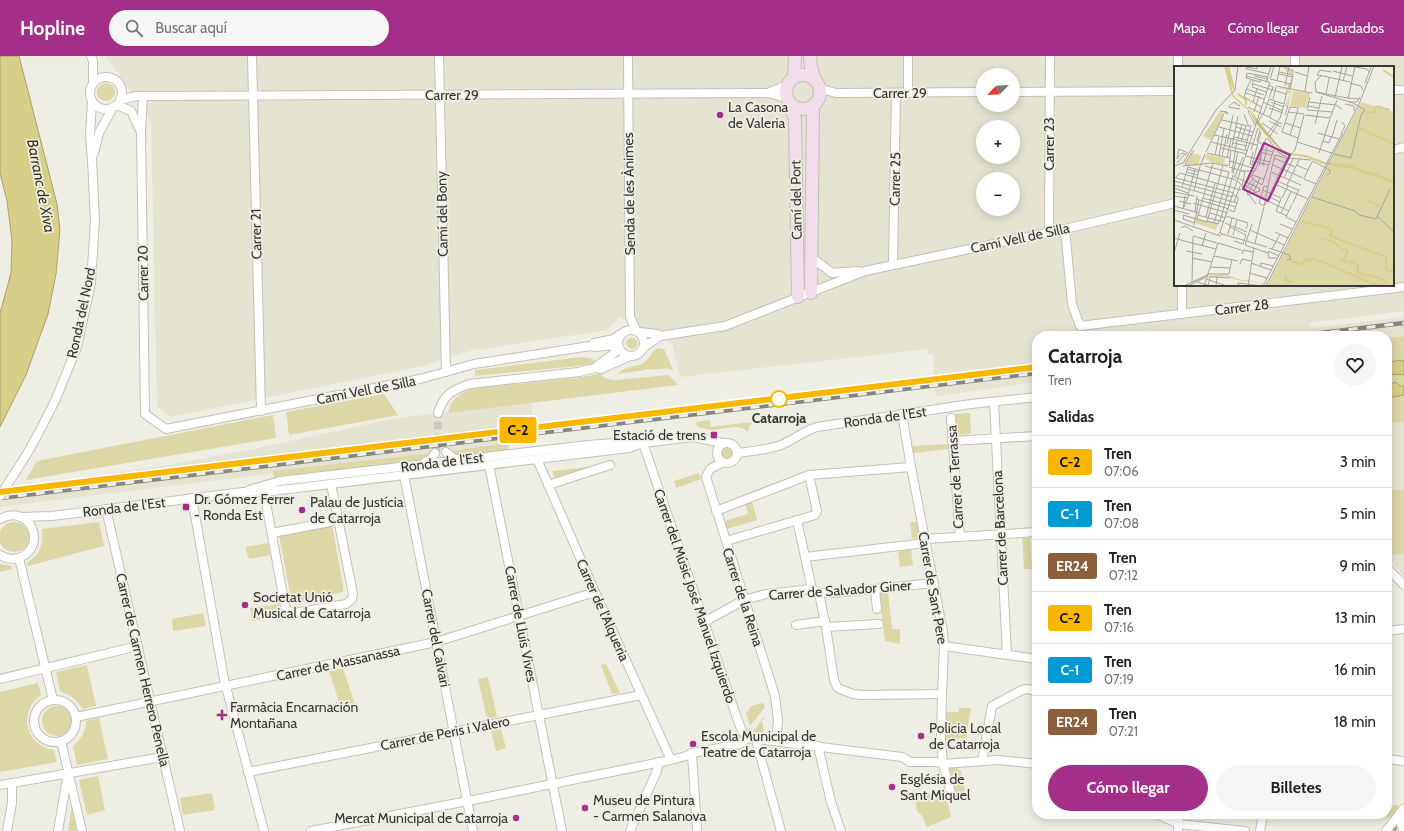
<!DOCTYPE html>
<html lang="es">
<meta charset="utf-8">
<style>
body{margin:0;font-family:Cabin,sans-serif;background:#f6f6f6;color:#202124;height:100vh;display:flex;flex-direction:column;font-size:15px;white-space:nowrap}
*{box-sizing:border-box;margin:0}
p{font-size:13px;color:#757577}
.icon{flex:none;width:22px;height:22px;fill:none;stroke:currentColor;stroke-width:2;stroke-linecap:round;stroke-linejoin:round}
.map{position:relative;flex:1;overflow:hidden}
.sheet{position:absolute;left:1032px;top:275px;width:360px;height:488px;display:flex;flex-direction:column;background:#fff;border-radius:16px;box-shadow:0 2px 10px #0003}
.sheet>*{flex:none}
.badge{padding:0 8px;border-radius:3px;font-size:14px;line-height:26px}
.needle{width:26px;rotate:245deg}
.controls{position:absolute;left:976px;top:12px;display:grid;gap:8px}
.controls a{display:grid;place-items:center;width:44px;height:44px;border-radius:50%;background:#fff;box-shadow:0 2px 10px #0003;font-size:20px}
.map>.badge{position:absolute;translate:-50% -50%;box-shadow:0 0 0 2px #fff}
h2{padding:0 16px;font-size:15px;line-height:36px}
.round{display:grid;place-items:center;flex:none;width:42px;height:42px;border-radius:21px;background:#f6f6f6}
.overview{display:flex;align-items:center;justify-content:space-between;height:68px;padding:0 16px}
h1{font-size:19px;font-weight:800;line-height:30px}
.primary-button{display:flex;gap:8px;margin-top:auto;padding:8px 16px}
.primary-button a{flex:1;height:46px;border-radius:24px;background:#a42f88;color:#fff;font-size:16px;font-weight:800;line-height:46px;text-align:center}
.primary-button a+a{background:#f6f6f6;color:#202124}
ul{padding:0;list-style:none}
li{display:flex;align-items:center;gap:12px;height:52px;padding:0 16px;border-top:1px solid #e0e0e0}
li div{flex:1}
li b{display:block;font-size:15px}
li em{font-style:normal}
li .badge{min-width:44px;font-weight:700;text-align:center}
header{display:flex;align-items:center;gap:24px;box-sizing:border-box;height:56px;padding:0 20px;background:#a42f88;color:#fff}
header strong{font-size:19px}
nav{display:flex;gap:22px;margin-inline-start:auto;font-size:14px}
.search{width:280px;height:36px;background:#f6f6f6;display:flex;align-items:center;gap:10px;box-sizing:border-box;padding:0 14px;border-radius:22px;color:#757577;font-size:15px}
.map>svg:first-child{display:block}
.built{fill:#e5e4d2;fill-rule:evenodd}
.green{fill:#dcd7a6}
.water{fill:#d7cf87;stroke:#a7a16e}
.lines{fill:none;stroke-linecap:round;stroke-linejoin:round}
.stream{stroke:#a7a16e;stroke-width:3}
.street-tunnel{stroke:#cac9c1;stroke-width:8;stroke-dasharray:8 4;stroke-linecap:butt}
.street-casing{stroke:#c2c1b7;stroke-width:10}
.secondary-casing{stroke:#c2c1b7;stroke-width:14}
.street{stroke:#fff;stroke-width:8}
.secondary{stroke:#f2ddeb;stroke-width:12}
.rail-casing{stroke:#86857f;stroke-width:4.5}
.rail{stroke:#efeee4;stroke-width:3;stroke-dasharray:9;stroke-linecap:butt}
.street-bridge-casing{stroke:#c2c1b7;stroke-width:10;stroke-linecap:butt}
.street-bridge{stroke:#fff;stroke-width:8}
.line-casing{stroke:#fff;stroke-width:9}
.line{stroke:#fab700;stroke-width:6}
.poi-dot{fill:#a42f88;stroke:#efeee4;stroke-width:1.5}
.stop-dot{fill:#fff;stroke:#fab700;stroke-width:2}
.labels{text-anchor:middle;stroke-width:3.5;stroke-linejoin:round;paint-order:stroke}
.street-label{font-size:14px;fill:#373733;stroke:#efeee4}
.poi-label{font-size:14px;fill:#373733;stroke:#efeee4;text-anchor:start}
.stop-label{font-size:14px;font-weight:bold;fill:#373733;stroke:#efeee4}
.water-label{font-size:15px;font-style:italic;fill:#373313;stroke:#efeee4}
.inset-river{fill:none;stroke:#d7cf87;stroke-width:2}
.inset-road{fill:none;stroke:#a5a59d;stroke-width:1}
.view{fill:#a42f88;fill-opacity:0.15;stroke:#a42f88;stroke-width:2}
.inset-edge{fill:none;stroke:#373733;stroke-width:2}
</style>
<header>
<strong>Hopline</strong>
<div class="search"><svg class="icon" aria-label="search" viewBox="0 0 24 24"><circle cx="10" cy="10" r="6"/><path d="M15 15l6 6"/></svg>Buscar aquí</div>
<nav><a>Mapa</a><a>Cómo llegar</a><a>Guardados</a></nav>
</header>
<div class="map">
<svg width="1404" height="775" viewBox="0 0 1404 775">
<rect width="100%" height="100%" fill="#efeee4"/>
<!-- built -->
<g class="built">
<path d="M106 0H1404V255L1309 267 1311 272 1404 261V280L1387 282V280H1037V326L936 340 933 298H928V293L680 321 672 287 619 261 608 274 469 295 423 310 170 361 157 350 151 66ZM1175 11H1393V229H1175ZM983 19H1013V49H983ZM983 71H1013V101H983ZM983 123H1013V153H983Z"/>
<path d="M531 345 536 385 0 451V444L8 433 88 423 113 417 174 408 258 392 391 363Z"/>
<path d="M1404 366V520L1387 502V367Z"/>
</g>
<!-- green -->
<g class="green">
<circle cx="106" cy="36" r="9"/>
<path d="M1404 280V366L1387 367V282Z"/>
<circle cx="632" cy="287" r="5.5"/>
<path d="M658 292 664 293 673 314C664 310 656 315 647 313L645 314 618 318C624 310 634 311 642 308 650 304 651 295 658 292Z"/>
<path d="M581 301 590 302 597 306 589 309 475 320V314Z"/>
<path d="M600 318C605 323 610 324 617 324L668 319 672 322 678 329 448 357C450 344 460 337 471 333L576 322Z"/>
<path d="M384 338 398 359 289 379 286 356Z"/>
<path d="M970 357 971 378 956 379 955 358Z"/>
<path d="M273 359 276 382 26 424 37 405Z"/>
<path d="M710 364 711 371 752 366 749 371 748 376C738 366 723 374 711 374 706 373 702 372 698 371L695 366Z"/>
<path d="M508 387 509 396 462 401 451 395Z"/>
<path d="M949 388V393L913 397 912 390Z"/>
<circle cx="728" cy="397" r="7"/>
<path d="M432 397 421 406 274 424 273 415Z"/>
<path d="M588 411 555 422 552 415Z"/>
<path d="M699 417 701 423 676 432 674 425Z"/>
<path d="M1387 434H1404V498L1387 499Z"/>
<path d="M752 445 757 464 727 473 724 465 748 458 745 448Z"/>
<path d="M99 466 104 490 28 510 27 507C40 499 44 487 42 473Z"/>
<path d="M910 466H918L921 482 912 483Z"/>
<circle cx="14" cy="481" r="15"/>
<path d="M332 469 343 529V536L299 546H293L291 542 279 479Z"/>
<path d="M1022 482H1030L1032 513H1024Z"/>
<path d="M268 487 270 499 249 503 245 491Z"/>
<path d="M911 493 913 509 900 511 898 495Z"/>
<path d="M0 508 11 510 12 513 0 516Z"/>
<path d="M888 536 892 573H900V588L885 585 879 537Z"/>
<path d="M279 548 281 559 252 565 250 552Z"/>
<path d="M203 557 206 570 173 575 172 563Z"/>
<path d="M606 608 620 637 612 638 601 609Z"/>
<path d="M87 609 96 650 83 653 74 642 60 635 56 616Z"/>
<path d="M343 612 355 649 341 652 329 615Z"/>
<path d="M488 621 497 661 487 663 478 623Z"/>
<path d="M38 627 41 639C17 655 26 691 54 694L57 706 0 716V636Z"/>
<path d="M762 647 764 648 765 651 750 670 746 657 749 654 751 650Z"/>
<circle cx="57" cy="665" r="15"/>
<path d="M959 652H971L966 682 944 684V656H959Z"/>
<path d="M764 661V664H762L764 676H765V678L752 677Z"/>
<path d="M99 662 108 703 77 709 73 690C81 684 86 675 86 665Z"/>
<path d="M501 673 506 692 496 695 491 675Z"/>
<path d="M951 711H956L960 715H961L965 737 956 739 949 714Z"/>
<path d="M98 720 105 754 87 759 79 724Z"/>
<path d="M945 734 951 761 927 771 922 760 917 755 915 741Z"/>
<path d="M212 737 215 754 183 759 180 742Z"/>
<path d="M1394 748 1399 750 1394 758 1385 764Z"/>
<path d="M72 749 78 775H68Z"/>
</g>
<!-- water -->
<g class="water">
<path d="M0 0H19L57 148 60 174 56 218 48 258 26 319 0 371V257L11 217 12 184 7 145 0 117Z"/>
<path d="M1404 304V319C1398 318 1390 317 1387 323V306Z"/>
<path d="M1387 325 1390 328 1396 326 1400 330H1404V339L1387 342Z"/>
</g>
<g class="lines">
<!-- stream -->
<path class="stream" d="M1394 775 1399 766"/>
<!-- street-tunnel -->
<path class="street-tunnel" d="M435 397 438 386V357"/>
<defs>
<g id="street">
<path d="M91 0 93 5V27"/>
<path d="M252 0 261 355"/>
<path d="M439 0 446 316"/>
<path d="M628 0 630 261 636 274"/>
<path d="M1178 0V11"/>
<path d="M1295 0V11"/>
<circle cx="106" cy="37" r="16"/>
<path d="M819 30 825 34 836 37 983 36"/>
<path d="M1393 34H1404"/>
<path d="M1013 36 1175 35"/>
<path d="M768 37 787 29"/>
<path d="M908 37V0"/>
<path d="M120 44 136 40 768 37 786 42"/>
<path d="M117 49 131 55 141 76 145 358 166 373 420 323 474 308 590 290 594 291 618 289"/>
<path d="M141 75 143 40"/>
<path d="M1393 94 1404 91"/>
<path d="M94 97 99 77 113 51"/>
<path d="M1065 173 1072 248 1080 270 1404 231"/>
<path d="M1049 176 1050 0"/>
<path d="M811 201 832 217 858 215"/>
<path d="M893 209 896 37"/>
<path d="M1182 229V258"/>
<circle cx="631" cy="287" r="13"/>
<path d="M639 276 658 278 660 280 725 270 865 215 1065 173 1175 147"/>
<path d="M594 287 614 283 619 279"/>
<path d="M643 292 660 280"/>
<path d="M595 312C603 304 611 302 619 292"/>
<path d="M994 346 1007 598"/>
<path d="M438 357C444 338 452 334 470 328L579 316 595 312 601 313 630 300"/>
<path d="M902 358 911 411 943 576 944 590 942 638 941 683 943 708 952 741"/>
<path d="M951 362 960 481"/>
<path d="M38 378 55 345 77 291 91 227 95 165 92 104 90 80 92 46"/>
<path d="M952 385 1037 380"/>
<circle cx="727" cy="397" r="10"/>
<path d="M643 387 737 662 742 675 748 682 902 701 910 706H937L943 708 998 704 1037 708"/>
<path d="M446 396 453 402 459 404"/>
<path d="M738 397C752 395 767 394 781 389 793 384 804 375 817 371L971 348 1037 341"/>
<path d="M537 403 595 536 671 704"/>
<path d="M723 406 710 413 706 421 775 640 778 665 776 685"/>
<path d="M424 407 431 403 435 397"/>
<path d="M489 409 562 775"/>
<path d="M404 419 473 775"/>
<path d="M548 429 610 409"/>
<path d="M249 434 280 425 588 389 627 386 643 387 693 381 723 387"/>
<path d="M264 436 285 550 287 554 294 557 346 548 352 543 353 538 331 428"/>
<path d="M192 442 224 623 264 775"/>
<path d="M106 453 180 775"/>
<path d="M716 455 809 419 911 411"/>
<path d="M21 461 52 460 243 436H264L629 392 643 387"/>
<path d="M0 463C29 447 48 488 21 501 14 504 6 503 0 499"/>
<path d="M797 464 812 533"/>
<path d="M272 477 330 466"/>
<path d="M925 483 1037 476"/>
<path d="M726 485 815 459 817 455 809 419"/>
<path d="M805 501 926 487"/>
<path d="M19 502 53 644"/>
<path d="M1387 512 1404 529"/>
<path d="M875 534 877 553"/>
<path d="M819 537 826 571 834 624 837 631 840 633 853 638 862 639 942 638"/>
<path d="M704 566 744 544 766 538 812 533 819 537H835L934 527"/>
<path d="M796 569 825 565"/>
<path d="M826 571 879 568"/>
<path d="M1387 575 1404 573"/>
<path d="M944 590 1037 603"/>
<path d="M0 623 138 590"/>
<circle cx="55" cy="665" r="21"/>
<path d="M76 661 436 586 595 536"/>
<path d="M756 684 781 775"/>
<path d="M61 685 82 775"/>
<path d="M818 690 831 746 841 775"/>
<path d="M692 697 697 775"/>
<path d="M1387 703 1404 705"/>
<path d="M982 705 992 650 1022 634 1027 633 1037 635"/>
<path d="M248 716 641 639"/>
<path d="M0 729 163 701"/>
<path d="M1400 757 1401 769 1404 775"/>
<path d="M1157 758 1179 768 1245 775"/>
<path d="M7 775 12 747V727"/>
<path d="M58 775 67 722"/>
<path d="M311 775 468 745 671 704 686 700 692 697 740 688 748 682"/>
<path d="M630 775 657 715 659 706"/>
<path d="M1178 775 1179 758"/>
<path d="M1260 775 1263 758"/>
<path d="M1386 775 1404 752"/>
</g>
<g id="secondary">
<path d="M810 0 811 11 815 24"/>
<circle cx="803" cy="36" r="17"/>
<path d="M794 21 795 0"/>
<path d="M790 48 795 63 798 241"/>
<path d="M811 237 813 50"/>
</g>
</defs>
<!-- street casing -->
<use href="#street" class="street-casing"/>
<!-- secondary casing -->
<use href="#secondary" class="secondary-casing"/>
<!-- street -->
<use href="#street" class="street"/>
<!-- secondary -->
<use href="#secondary" class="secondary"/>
<defs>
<g id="rail">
<path d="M1295 280 1404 267"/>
<path d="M507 375 612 362"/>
<path d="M126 421 209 411"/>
<path d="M0 442 1037 317"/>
</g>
</defs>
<!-- rail casing -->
<use href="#rail" class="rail-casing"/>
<!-- rail -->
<use href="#rail" class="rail"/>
<defs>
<path id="street-bridge" d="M0 440 27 398 38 378"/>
</defs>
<!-- street-bridge casing -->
<use href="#street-bridge" class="street-bridge-casing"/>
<!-- street-bridge -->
<use href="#street-bridge" class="street-bridge"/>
</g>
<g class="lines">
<defs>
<path id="line" d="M0 436 1037 311"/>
</defs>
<!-- line casing -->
<use href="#line" class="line-casing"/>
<!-- line -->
<use href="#line" class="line"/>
</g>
<!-- markers -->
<g class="poi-dot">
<circle cx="720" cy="59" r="4"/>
<rect x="710" y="375" width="8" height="8" rx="2"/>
<rect x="182" y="447" width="8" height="8" rx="2"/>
<circle cx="302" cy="454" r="4"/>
<circle cx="245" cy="549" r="4"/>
<path d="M220 653h4v4h4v4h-4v4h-4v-4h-4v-4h4z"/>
<circle cx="921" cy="680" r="4"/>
<circle cx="693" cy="688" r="4"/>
<circle cx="892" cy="731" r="4"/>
<circle cx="585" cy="752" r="4"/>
<circle cx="516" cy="762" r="4"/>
</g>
<circle class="stop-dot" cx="779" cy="343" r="8"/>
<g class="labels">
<!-- street labels -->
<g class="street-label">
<text x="900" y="42">Carrer 29</text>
<text x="452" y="44">Carrer 29</text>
<text transform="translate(1049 88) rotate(-90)" y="5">Carrer 23</text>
<text transform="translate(895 123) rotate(-89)" y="5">Carrer 25</text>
<text transform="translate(629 138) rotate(-91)" y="5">Senda de les Ànimes</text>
<text transform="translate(796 144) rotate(-91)" y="5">Camí del Port</text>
<text transform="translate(442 158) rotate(-91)" y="5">Camí del Bony</text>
<text transform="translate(256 178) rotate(-91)" y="5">Carrer 21</text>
<text transform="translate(1020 182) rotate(-12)" y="5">Camí Vell de Silla</text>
<text transform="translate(143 217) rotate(-91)" y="5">Carrer 20</text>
<text transform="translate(1242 251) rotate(-7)" y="5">Carrer 28</text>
<text transform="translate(81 257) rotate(-78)" y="5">Ronda del Nord</text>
<text transform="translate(366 334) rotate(-11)" y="5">Camí Vell de Silla</text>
<text transform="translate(885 361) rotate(-8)" y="5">Ronda de l'Est</text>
<text transform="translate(442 406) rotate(-7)" y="5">Ronda de l'Est</text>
<text transform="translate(955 421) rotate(-94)" y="5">Carrer de Terrassa</text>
<text transform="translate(124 451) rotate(-7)" y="5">Ronda de l'Est</text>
<text transform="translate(1000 472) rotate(-93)" y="5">Carrer de Barcelona</text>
<text transform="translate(933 532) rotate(80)" y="5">Carrer de Sant Pere</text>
<text transform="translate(840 534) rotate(-4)" y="5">Carrer de Salvador Giner</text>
<text transform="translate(695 540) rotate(71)" y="5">Carrer del Músic José Manuel Izquierdo</text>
<text transform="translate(743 541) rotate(72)" y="5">Carrer de la Reina</text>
<text transform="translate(603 554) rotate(66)" y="5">Carrer de l'Alqueria</text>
<text transform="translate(521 568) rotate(79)" y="5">Carrer de Lluís Vives</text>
<text transform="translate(436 582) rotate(79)" y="5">Carrer del Calvari</text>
<text transform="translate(338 607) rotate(-12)" y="5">Carrer de Massanassa</text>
<text transform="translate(143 614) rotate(77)" y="5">Carrer de Carmen Herrero Penella</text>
<text transform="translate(445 677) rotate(-11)" y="5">Carrer de Peris i Valero</text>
</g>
<!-- poi labels -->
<g class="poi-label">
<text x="728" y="56">La Casona<tspan x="728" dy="16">de Valeria</tspan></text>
<text x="706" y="384" text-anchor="end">Estació de trens</text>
<text x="194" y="448">Dr. Gómez Ferrer<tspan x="194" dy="16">- Ronda Est</tspan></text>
<text x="310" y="451">Palau de Justícia<tspan x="310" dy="16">de Catarroja</tspan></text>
<text x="253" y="546">Societat Unió<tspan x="253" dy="16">Musical de Catarroja</tspan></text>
<text x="230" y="656">Farmàcia Encarnación<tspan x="230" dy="16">Montañana</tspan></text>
<text x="929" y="677">Policia Local<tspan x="929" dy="16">de Catarroja</tspan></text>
<text x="701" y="685">Escola Municipal de<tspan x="701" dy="16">Teatre de Catarroja</tspan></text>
<text x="900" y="728">Església de<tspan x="900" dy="16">Sant Miquel</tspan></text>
<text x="593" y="749">Museu de Pintura<tspan x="593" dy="16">- Carmen Salanova</tspan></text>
<text x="508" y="767" text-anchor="end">Mercat Municipal de Catarroja</text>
</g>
<!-- stop labels -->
<g class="stop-label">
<text x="779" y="367">Catarroja</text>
</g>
<!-- water labels -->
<g class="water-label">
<text transform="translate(41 130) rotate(79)" y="5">Barranc de Xiva</text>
</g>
</g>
<!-- overview -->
<g transform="translate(1174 10)">
<rect width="220" height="220" fill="#efeee4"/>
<path d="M109 3 120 5 115 39 111 38 116 29 111 23 102 22H116L112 17H117L119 9ZM119 25 136 27 132 42 116 40ZM187 36 220 46V220H93ZM46 45 50 47 37 74 29 70ZM17 87 27 89 24 100 11 99ZM32 88 51 92 50 97 54 99 37 96 31 92ZM22 153 44 158 42 164 21 157Z" fill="#dcd7a6"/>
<path d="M50 0H53L56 8 59 29 78 46 109 86 132 89 151 96 175 99 220 114V117L175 102 148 98 134 92 108 87 81 57 77 47 58 30ZM53 209 63 213 110 220 63 214 52 210 34 211 11 220 32 210Z" fill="#d7cf87"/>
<path class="inset-river" d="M54 0 60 23M209 4 220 11M64 28 72 34V39M203 40 216 44M193 46H200L202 40M185 62 220 78M192 134 206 140M127 155 150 161 158 164 156 170 212 191V203L220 206M149 173 160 176 166 182M168 183 174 185 169 195M164 193 180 197M116 195 128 199 131 193 134 195 139 192 205 220M180 198 184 199V207L209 213 212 217M111 209 112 214 119 217"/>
<path class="inset-road" d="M107 0 120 5M181 1 193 3 195 6M73 3 95 8M72 4 73 1 83 3V0M159 5 178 10M105 6 119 9 116 21H114M121 6 133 10M105 8 118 11M145 9 176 16M72 10 95 16M80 10 94 13M145 10 143 9 146 4 157 6M87 13 86 16 72 12 73 7 94 11M96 13 117 18M96 13 100 0M165 14 168 0M79 15 78 21 92 26M103 15 106 0M169 15 173 0M92 17 97 0M176 17 187 20 189 24M191 17 197 1M79 18 112 28M94 19 99 21 95 32M102 20 138 27M111 20 115 0M72 23 90 29M72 25 70 31 87 41M131 25 135 0M71 26 77 14M142 26 179 37 191 44 187 49 177 92 160 88M142 26 173 32M142 26 141 16 147 10M72 27 90 33M152 28 155 12M161 31 165 14M173 32 185 33M95 33 110 38M99 33 102 21M174 33 181 0M79 36 83 22M89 36 109 45M97 36 110 41M134 36 162 39 168 43M175 36H183L186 31M110 38 113 25M171 38 180 40V45M111 39 114 40 111 49M55 40 60 36 66 40M133 40 145 42M54 41 66 43M74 41 97 52M95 42 109 47M133 43 136 31M133 44 159 46M46 45 53 46 54 48 50 46M74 45 81 59M80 46 85 30M114 46 130 48M70 48 75 61M88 49 84 56 86 60 108 84 117 88 121 84 130 49M89 49 95 33M131 49 156 52M96 51 101 35M96 52 108 58M106 52 110 39M156 52 163 34M48 54 74 60M95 55 107 61M88 57 104 68M111 57 127 62M141 58 148 30M45 61 78 70M62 61 79 66M86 64 83 75 91 80M94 67 106 52M144 67 165 73M167 68 171 60 168 56M40 69 59 73M116 69 124 43M96 70 105 56M60 71 73 74M158 71 163 54M64 72 68 59M93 72 105 87 113 91M124 72 108 66 116 41 125 42M59 73 83 79M67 75 72 60M149 75 155 77 157 71M37 76 74 85M123 76 158 87M59 77 73 80M53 78 59 49M58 80 64 50M47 82 73 88M87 83 99 86M71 84 77 59M77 84 84 62M32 86 50 48M86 86 98 89M33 87 56 92M145 87 156 53M41 89 45 71M45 90 50 62M48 90 53 68M72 90 96 96M53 92 57 73M100 92 121 101M114 92 137 94M3 93 5 83 14 87M3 93 8 87 13 89M56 95 82 103M78 95 95 99M138 95 156 104V107L153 109M3 97 11 88M12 99 11 97 20 84M78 99 87 66M78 99 76 98 79 86M99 99 129 112M122 99 134 104M0 100 9 97 42 44 61 24 64 0M9 100 38 97 54 100M26 100 31 88M31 100 55 106M55 100 57 84M85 100 88 86M89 100 93 81M55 101 71 106 68 120M13 103 25 106M68 105H81M97 105 101 89 112 92M12 106 24 109M58 106 63 74M97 106 127 119M92 107 100 83M59 108 64 86M78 109 90 113M59 110 85 122M61 110 69 91M2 112 60 127M110 112 119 93M130 112 138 96M0 113 6 107 67 124M79 113 88 119 92 107M130 113 142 118M102 114 113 92M0 115 59 131M64 115 82 138M103 115 124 124M70 118 81 126M101 118 123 128M0 119 63 137M113 119 126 92M8 121 14 101 62 114M0 122 14 127M69 122 82 103 92 72M89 124 107 132M20 125 26 100M70 125 79 113 78 110M80 125 86 112M0 126 20 130M74 127 81 115M123 128 134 133M14 129 21 103M73 129 86 125 85 122M0 130 14 132M95 131 106 136M138 131 181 145 185 149 202 153 216 123M29 132 62 141M87 132 115 145M108 132 114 120M22 133 55 143M107 133 102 145 113 150M5 135 17 138M60 136 66 120M19 137 54 147M119 137 125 123M118 138 112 151 122 156M91 139 102 115M0 140 25 147M90 140 97 106M90 140 85 137 90 120 94 121M9 143 15 129M9 143 11 130M0 144 15 148M55 144 60 146 64 134V131L59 129M21 146 23 130M36 147 52 152M107 147 117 126M9 149 33 156 49 99M10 149 9 153 20 157M24 149 50 156M52 150 74 157 72 163M203 150 220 166M32 151 41 117M23 153 39 97M0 154 46 170 48 168 46 166 44 169M33 155 44 158 45 155M46 155 59 109M40 157 55 106M51 157 73 166M78 158 71 179 94 187M106 158 118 163M20 159 25 134M56 161 72 169 69 178 60 175M7 162 11 160 19 165M76 164 110 179M46 166 96 16M101 166 114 172M48 168 93 181M54 168 58 152M59 169 63 154M19 170 43 177M0 172 18 177M18 177 42 183M44 177 67 184M81 177 90 141M28 180 32 167M95 182 115 189 117 193 113 194M98 183 106 168M12 185 28 188M94 185 105 190M94 186 95 192H104M0 187 6 167M68 188 69 184 79 186M40 190 64 195M18 192 38 196M77 197 97 204M66 198 68 193 77 195M87 200V197L99 200M36 201 56 202M75 207 93 212M34 208H55L58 193M42 211 56 212M32 213 53 220M18 216 19 171M23 216 36 220M10 220 33 209M14 220 32 211M30 220 44 177M34 220 36 211H43L42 220M64 220V217L88 220M74 220 80 182M89 220 168 68M92 220 185 38 200 0"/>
<path class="view" d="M90 77 116 89 94 135 69 123Z"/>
<rect width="220" height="220" class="inset-edge"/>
</g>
</svg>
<div class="controls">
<a><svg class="needle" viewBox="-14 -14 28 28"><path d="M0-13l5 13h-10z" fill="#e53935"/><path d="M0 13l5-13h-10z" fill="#757577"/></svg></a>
<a>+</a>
<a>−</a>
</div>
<b class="badge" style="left:518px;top:374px;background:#fab700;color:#111">C-2</b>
<section class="sheet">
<div class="overview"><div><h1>Catarroja</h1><p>Tren</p></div><a class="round"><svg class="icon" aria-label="heart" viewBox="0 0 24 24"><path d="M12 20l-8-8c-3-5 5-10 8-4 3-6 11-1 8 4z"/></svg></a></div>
<h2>Salidas</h2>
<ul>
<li><span class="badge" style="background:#fab700;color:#111">C-2</span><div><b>Tren</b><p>07:06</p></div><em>3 min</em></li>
<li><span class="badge" style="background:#009ad5;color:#fff">C-1</span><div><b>Tren</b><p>07:08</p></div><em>5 min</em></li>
<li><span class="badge" style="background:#8b5e3c;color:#fff">ER24</span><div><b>Tren</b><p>07:12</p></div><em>9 min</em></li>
<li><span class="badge" style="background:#fab700;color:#111">C-2</span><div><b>Tren</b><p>07:16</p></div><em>13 min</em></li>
<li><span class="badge" style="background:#009ad5;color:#fff">C-1</span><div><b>Tren</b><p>07:19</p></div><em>16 min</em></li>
<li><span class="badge" style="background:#8b5e3c;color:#fff">ER24</span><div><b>Tren</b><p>07:21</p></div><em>18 min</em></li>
</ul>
<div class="primary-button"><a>Cómo llegar</a><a>Billetes</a></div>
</section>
</div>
